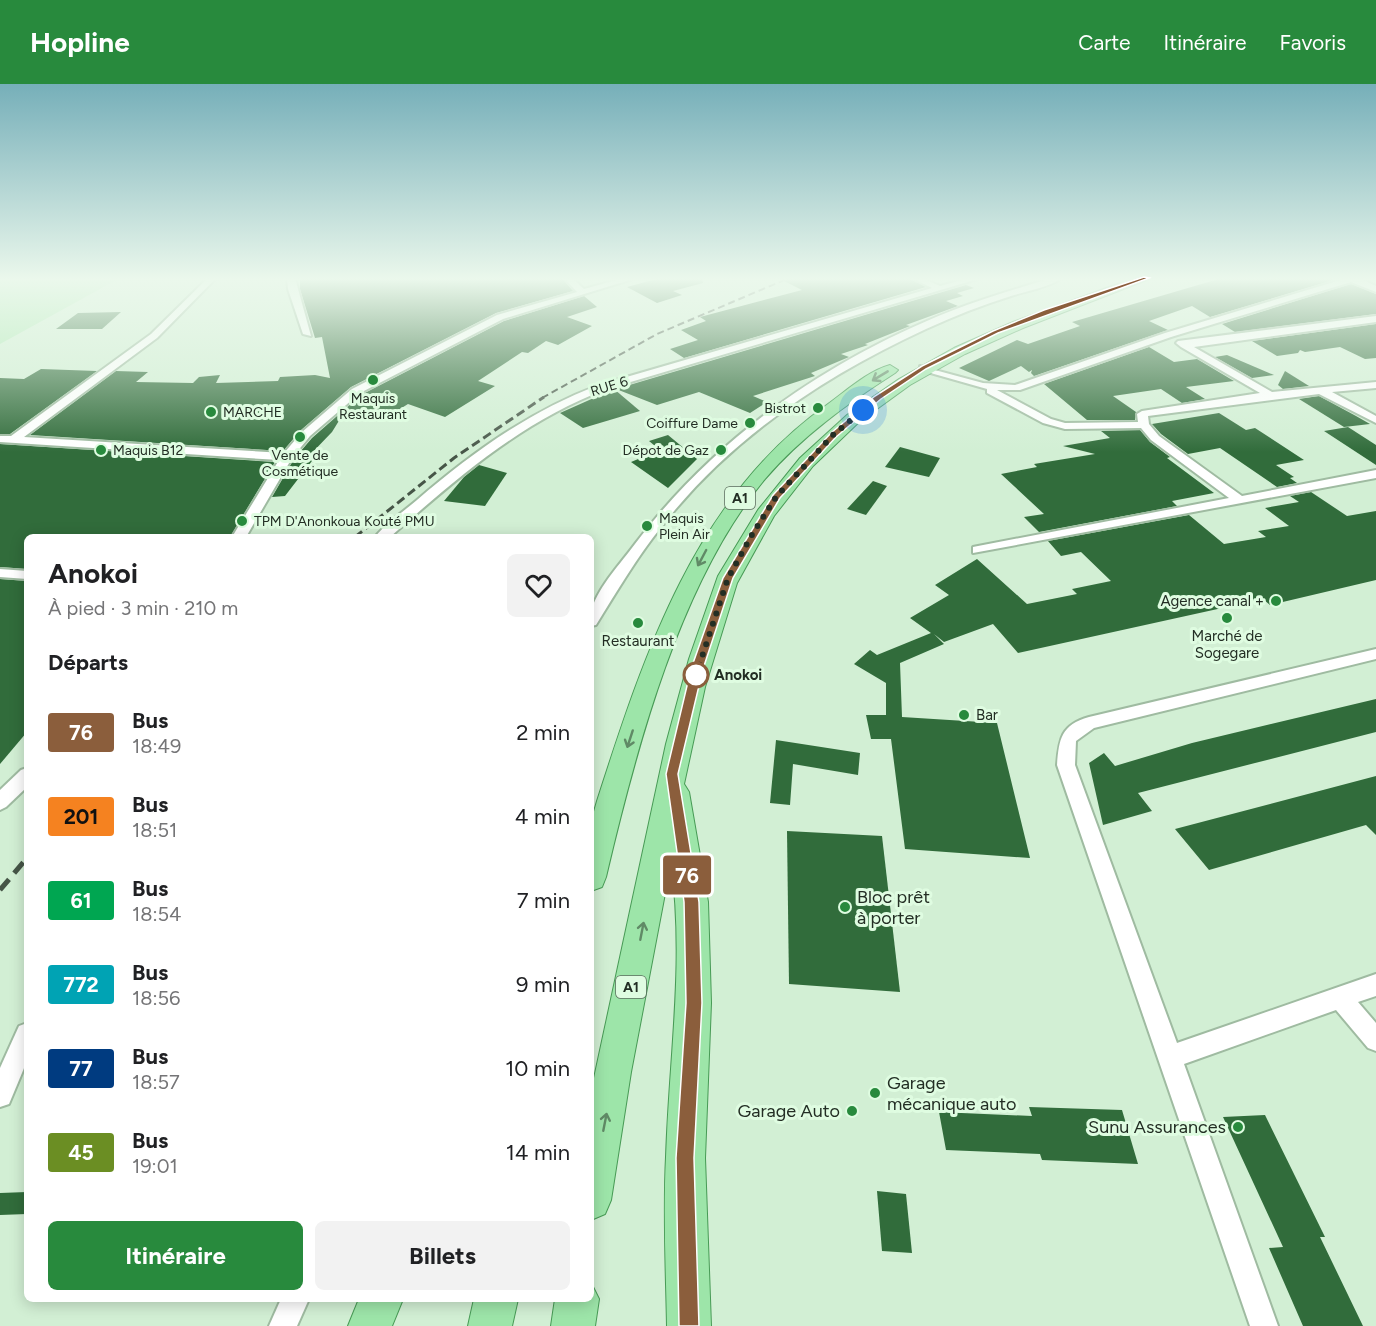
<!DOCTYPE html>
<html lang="fr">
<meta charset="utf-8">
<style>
body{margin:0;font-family:Figtree,sans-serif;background:#f2f2f2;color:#202124;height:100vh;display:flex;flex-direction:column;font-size:22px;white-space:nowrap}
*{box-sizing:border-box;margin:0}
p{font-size:20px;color:#757577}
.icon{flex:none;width:33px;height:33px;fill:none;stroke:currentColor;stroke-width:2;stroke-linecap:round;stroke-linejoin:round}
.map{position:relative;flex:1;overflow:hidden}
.details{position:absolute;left:24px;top:450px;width:570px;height:768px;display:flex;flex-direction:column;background:#fff;border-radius:9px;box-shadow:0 3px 15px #0003}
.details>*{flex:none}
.badge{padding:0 12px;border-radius:4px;font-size:21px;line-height:39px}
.you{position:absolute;width:30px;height:30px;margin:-15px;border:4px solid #fff;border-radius:50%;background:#1a73e8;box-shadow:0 0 0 9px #1a73e833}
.map>.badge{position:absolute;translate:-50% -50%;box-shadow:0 0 0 3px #fff}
h2{padding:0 24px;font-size:22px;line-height:54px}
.round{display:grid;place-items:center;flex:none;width:63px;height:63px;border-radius:9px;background:#f2f2f2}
.headline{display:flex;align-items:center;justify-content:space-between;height:102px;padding:0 24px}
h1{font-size:28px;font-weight:700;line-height:45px}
.button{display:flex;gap:12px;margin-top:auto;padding:12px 24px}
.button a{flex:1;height:69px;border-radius:9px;background:#288a3d;color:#fff;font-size:24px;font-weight:700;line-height:69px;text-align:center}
.button a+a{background:#f2f2f2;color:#202124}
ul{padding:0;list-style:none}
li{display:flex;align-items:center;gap:18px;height:84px;padding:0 24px}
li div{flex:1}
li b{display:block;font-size:22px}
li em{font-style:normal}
li .badge{min-width:66px;font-weight:700;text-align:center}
header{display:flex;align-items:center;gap:36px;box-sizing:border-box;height:84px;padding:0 30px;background:#288a3d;color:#fff}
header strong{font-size:28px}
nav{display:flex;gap:33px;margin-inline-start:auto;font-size:21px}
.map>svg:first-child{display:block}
.green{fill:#afe9b4}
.building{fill:#316c3b}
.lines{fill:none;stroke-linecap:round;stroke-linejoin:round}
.minor-casing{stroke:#9fbba1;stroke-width:4}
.primary-casing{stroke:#479a55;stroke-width:2}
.minor{fill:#fff;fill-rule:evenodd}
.primary{fill:#9de5a9;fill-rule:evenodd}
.rail-far2{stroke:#465547;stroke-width:2;stroke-dasharray:7 4;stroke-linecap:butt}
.rail-far1{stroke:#465547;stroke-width:3;stroke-dasharray:9 4.5;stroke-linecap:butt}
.rail{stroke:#465547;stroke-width:5;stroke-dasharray:14 8;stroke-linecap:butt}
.oneway{stroke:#608a66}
.line{fill:#8b5e3c;stroke:#fff;stroke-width:1.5}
.walk{stroke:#232e24;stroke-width:6;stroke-dasharray:0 10.8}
.poi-dot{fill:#288a3d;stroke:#dffce1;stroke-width:2}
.stop-dot{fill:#fff;stroke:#8b5e3c;stroke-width:3}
.labels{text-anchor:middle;stroke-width:6;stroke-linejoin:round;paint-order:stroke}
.far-street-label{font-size:14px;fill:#232e24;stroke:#dffce1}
.far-poi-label{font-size:14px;fill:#232e24;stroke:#dffce1;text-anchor:start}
.shield{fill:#dffce1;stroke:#5b6c5d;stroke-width:1.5}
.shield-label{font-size:14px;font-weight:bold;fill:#232e24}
.poi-label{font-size:15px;fill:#232e24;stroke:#dffce1}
.stop-label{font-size:15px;font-weight:bold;fill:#232e24;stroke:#dffce1;text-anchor:start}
.near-poi-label{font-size:18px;fill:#232e24;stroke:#dffce1;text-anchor:start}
</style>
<header>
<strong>Hopline</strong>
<nav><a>Carte</a><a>Itinéraire</a><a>Favoris</a></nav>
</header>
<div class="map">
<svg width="1376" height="1242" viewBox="0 0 1376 1242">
<rect width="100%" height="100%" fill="#d2efd4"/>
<!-- green -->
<path class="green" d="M0 194H120L0 260Z"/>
<!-- building -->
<g class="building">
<path d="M309 194H562L573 207 496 229 351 303 301 346 283 367 30 351 116 287 148 288 136 298 193 299 199 293 220 291 216 299 278 297 280 293 315 291 330 294 322 253 315 254 300 205V195Z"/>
<path d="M660 194H702L703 199 673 207 682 211 657 219 627 203Z"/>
<path d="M778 194H910L926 203 684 274 670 265 698 256 681 246 706 237 700 233 802 206Z"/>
<path d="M1222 194H1340L1210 233 1192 222 1149 237 1168 246 1034 292 1031 289 1032 286 1029 288 1021 282 989 297 959 284 1017 256 1028 260 1080 242 1072 238Z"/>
<path d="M1351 200 1376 210V230L1235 248 1222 240Z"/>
<path d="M966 201 974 204 957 209 963 212 946 217 958 222 906 241 910 242 865 260 868 261 841 270 849 273 811 289 815 292 753 312 767 318 750 329 699 308 657 321 616 305Z"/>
<path d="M584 212 597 223 567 233 592 242 558 261 546 257 528 269 522 268 478 297 495 302 445 333 408 320 379 338 345 327 332 348 308 373H315L285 412 272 413 294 375 312 354 361 311 504 237Z"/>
<path d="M121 228 102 245H56L78 229Z"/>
<path d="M1376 240V274L1365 275 1340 263 1305 268 1300 266 1298 269 1277 272 1252 257Z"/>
<path d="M1149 263 1174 278 1197 275 1234 297 1186 303 1205 315 1182 319 1161 305 1113 312 1136 328 1135 336H1087L1044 300Z"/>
<path d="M1227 271 1274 291 1252 294 1215 273Z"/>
<path d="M41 285 97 287 10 350H0V294L24 295Z"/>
<path d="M1285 287 1309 302 1283 305 1278 301Z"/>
<path d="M614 305 640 327 583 344 560 329Z"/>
<path d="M1319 312 1356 332 1370 340 1344 343 1299 315Z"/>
<path d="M1219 329 1246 346 1255 344 1304 376 1276 381 1294 393 1290 394 1297 399 1277 403 1220 364 1188 370 1161 350 1152 340Z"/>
<path d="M1348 343 1376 361V381L1324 347Z"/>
<path d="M1140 346 1150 358 1170 373 1167 374 1214 409 1172 417 1177 422 1039 448 1024 433 1044 430 1001 390 1037 383 1034 380 1095 370 1063 362 1110 354 1101 347Z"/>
<path d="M668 351 697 375 668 404 631 378 660 366 649 357Z"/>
<path d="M0 360 275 378 230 453 105 450 101 453H27V485L0 483Z"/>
<path d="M900 363 940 374 929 393 885 383Z"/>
<path d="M479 381 507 389 485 422 444 417 464 393Z"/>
<path d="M873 397 887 402 866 431 847 425Z"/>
<path d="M1311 408 1347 432 1376 427V496L1270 521 1263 515 1018 569 993 540 944 558 934 550 944 560 900 579 902 633 997 639 1030 774 905 765 891 655H871L866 631H886V599L854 580 870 566 877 571 931 549 910 534 949 511 935 501 977 475 1027 520 1077 510 1072 505 1111 497 1081 468 1061 472 1048 457 1189 431 1224 460 1266 453 1258 447 1289 442 1265 424 1299 418 1290 412Z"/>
<path d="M0 495 27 497V648L0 680Z"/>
<path d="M1376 615V648L1138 709 1152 727 1103 741 1089 679 1104 669 1115 682 1192 659Z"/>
<path d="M776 656 860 669 858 691 793 680 790 721 770 719Z"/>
<path d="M1376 692V751L1366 741 1209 786 1175 745Z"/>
<path d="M787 747 882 752 900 908 789 900Z"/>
<path d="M1029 1023 1122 1026 1138 1080 1042 1076 1040 1070 946 1066 939 1028 1032 1032Z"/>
<path d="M1265 1031 1325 1153H1320L1363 1242H1303L1269 1164 1283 1163 1223 1033Z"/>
<path d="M877 1107 906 1110 912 1169 882 1167Z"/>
<path d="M27 1108V1130L0 1131V1109Z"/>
</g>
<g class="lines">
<defs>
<g id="minor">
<path d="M208 194H216L157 254 24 353 284 369 302 348 352 305 497 231 577 208 564 194H572L584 205 624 194H636L503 235 360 309 310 352 292 374 246 453H232L279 376 0 358V352H11L151 250Z"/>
<path d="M287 194H295L311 252 303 250 288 205Z"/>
<path d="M912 194H922L940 202 969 194H981L607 305C522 337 457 394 390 453H375C386 439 403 428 417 416 473 368 530 327 599 301L932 204Z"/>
<path d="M1051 194H1062C1049 203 1027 207 1011 212 982 221 954 232 926 245 826 291 730 354 662 442 637 473 617 507 596 541L591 542C591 536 590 529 592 524 600 501 621 479 635 460 716 353 827 276 951 227 984 214 1017 205 1051 194Z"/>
<path d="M1347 194H1359L1376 202V208L1351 198 1171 253 1020 306H997L1051 335 1065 339 1138 338 1137 330 1142 327 1260 309 1181 263 1176 259 1178 257 1376 232V238L1194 263 1272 308 1376 298V304L1332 308 1376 332V339L1319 310 1148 332 1149 340 1159 352 1242 412 1376 386V394L973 469V463L978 462 1229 414 1151 356 1141 344 1065 345 1043 339 987 309V305L920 286V282L983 299 1015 301 1165 249Z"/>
<path d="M0 485 27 487V495L0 493Z"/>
<path d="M1376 565V575L1094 644 1076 657 1075 681 1177 959 1376 890V912L1358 918 1376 939V967L1368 964 1336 926 1184 980 1278 1242H1250L1057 681C1059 655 1061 641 1089 633Z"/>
<path d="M27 684V703L6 723 0 726V706L21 686Z"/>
<path d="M27 939V977L9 1020 0 1023V984L19 942Z"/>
<path d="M281 1215H309L297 1242H269Z"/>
</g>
<g id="primary">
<path d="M1134 194H1152L1023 244 965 270 910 301 859 338 813 382 774 432 737 499 705 603 684 700 689 708 708 818 711 919 705 1074 711 1242H667C666 1186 663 1129 666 1073 669 974 685 877 671 778L631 988 611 1116 605 1130 591 1136V1008L666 660 689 575 718 492 758 426 800 374 847 331 899 295 954 264 1013 238Z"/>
<path d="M890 281 898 286 895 289C848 319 802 352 765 395 680 497 636 665 606 793L602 803 591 807V738L597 717C645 568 695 414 828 320 846 307 868 287 890 281Z"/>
<path d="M591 1199 599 1215 595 1242H551L555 1215H591Z"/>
<path d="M359 1215H403L392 1242H348Z"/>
<path d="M474 1215H518L512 1242H468Z"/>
</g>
</defs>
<!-- minor casing -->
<use href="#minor" class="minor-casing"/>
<!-- primary casing -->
<use href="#primary" class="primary-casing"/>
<!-- minor -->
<use href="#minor" class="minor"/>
<!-- primary -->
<use href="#primary" class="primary"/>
<!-- rail-far2 -->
<path class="rail-far2" d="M542 314 657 250 789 194"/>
<!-- rail-far1 -->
<path class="rail-far1" d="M355 453 454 374 544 313"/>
<!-- rail -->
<path class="rail" d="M0 806 27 774"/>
</g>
<!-- one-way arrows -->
<defs><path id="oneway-shaft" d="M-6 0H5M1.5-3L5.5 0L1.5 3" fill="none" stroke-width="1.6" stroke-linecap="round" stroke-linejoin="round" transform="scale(1.5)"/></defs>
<g class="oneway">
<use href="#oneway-shaft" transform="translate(880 292) rotate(149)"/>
<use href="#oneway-shaft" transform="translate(702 474) rotate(118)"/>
<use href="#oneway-shaft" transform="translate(630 655) rotate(108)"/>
<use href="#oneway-shaft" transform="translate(642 847) rotate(-79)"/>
<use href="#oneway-shaft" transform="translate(605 1038) rotate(-79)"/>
</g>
<!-- sky -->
<linearGradient id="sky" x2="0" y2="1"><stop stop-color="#76afb9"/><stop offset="0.53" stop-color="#ebf8ec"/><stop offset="1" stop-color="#ebf8ec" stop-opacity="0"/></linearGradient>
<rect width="1376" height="368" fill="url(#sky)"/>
<!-- line -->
<path class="line" d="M1144 193 1149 194 998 249 926 285 881 315 836 353 780 414 733 494 703 585 678 690 699 818 702 919 694 1074 699 1242H679L676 1074 686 919 684 818 666 690 691 585 723 494 773 411 831 349 875 312 922 282 993 247 1044 226Z"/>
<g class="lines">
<!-- walk -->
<path class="walk" d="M696 591 728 494 753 449 776 413 833 351 863 326"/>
</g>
<!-- markers -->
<g class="poi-dot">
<circle cx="373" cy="296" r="6"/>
<circle cx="818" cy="324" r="6"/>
<circle cx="211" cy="328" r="6"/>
<circle cx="750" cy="339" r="6"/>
<circle cx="300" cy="353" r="6"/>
<circle cx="101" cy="366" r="6"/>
<circle cx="721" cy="366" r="6"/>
<circle cx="242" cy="437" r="6"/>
<circle cx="647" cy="442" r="6"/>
<circle cx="1276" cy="517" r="6"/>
<circle cx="1227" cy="534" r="6"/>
<circle cx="638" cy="539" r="6"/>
<circle cx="964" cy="631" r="6"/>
<circle cx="845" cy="823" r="6"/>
<circle cx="875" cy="1009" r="6"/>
<circle cx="852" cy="1027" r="6"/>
<circle cx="1238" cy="1043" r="6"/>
</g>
<circle class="stop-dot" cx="696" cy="591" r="12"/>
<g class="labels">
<!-- far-street labels -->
<g class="far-street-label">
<text transform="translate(609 302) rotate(-17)" y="5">RUE 6</text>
</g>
<!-- far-poi labels -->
<g class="far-poi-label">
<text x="373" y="319" text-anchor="middle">Maquis<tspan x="373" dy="16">Restaurant</tspan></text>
<text x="806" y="329" text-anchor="end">Bistrot</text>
<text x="223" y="333">MARCHE</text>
<text x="738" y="344" text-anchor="end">Coiffure Dame</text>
<text x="113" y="371">Maquis B12</text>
<text x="709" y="371" text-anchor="end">Dépot de Gaz</text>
<text x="300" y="376" text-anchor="middle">Vente de<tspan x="300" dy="16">Cosmétique</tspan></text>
<text x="659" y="439">Maquis<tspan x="659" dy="16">Plein Air</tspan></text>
<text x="254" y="442">TPM D'Anonkoua Kouté PMU</text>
</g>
<!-- shield labels -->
<g class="shield">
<rect x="725" y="403" width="30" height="22" rx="4.5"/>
<rect x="616" y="892" width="30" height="22" rx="4.5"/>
</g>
<g class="shield-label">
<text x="740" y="419">A1</text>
<text x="631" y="908">A1</text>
</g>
<!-- poi labels -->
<g class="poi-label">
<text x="1264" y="522" text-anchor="end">Agence canal +</text>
<text x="1227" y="557">Marché de<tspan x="1227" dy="17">Sogegare</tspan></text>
<text x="638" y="562">Restaurant</text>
<text x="976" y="636" text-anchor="start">Bar</text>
</g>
<!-- stop labels -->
<g class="stop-label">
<text x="714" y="596">Anokoi</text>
</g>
<!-- near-poi labels -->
<g class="near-poi-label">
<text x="857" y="819">Bloc prêt<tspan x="857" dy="21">à porter</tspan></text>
<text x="887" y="1005">Garage<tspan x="887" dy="21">mécanique auto</tspan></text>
<text x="840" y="1033" text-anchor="end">Garage Auto</text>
<text x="1226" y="1049" text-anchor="end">Sunu Assurances</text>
</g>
</g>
</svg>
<div class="you" style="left:863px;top:326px"></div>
<b class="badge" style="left:687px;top:791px;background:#8b5e3c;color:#fff">76</b>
<section class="details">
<div class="headline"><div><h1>Anokoi</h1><p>À pied · 3 min · 210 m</p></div><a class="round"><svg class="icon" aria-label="heart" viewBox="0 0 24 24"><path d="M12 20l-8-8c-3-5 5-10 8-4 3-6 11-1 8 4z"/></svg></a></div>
<h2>Départs</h2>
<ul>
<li><span class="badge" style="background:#8b5e3c;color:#fff">76</span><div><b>Bus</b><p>18:49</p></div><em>2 min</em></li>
<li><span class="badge" style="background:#f58220;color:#111">201</span><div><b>Bus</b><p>18:51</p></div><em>4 min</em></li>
<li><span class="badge" style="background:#00a651;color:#fff">61</span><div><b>Bus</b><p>18:54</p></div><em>7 min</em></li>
<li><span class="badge" style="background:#00a3b4;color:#fff">772</span><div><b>Bus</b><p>18:56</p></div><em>9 min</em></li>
<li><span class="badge" style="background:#003b80;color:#fff">77</span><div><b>Bus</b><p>18:57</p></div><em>10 min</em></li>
<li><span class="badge" style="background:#6b8e23;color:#fff">45</span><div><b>Bus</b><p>19:01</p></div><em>14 min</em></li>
</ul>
<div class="button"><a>Itinéraire</a><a>Billets</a></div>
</section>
</div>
